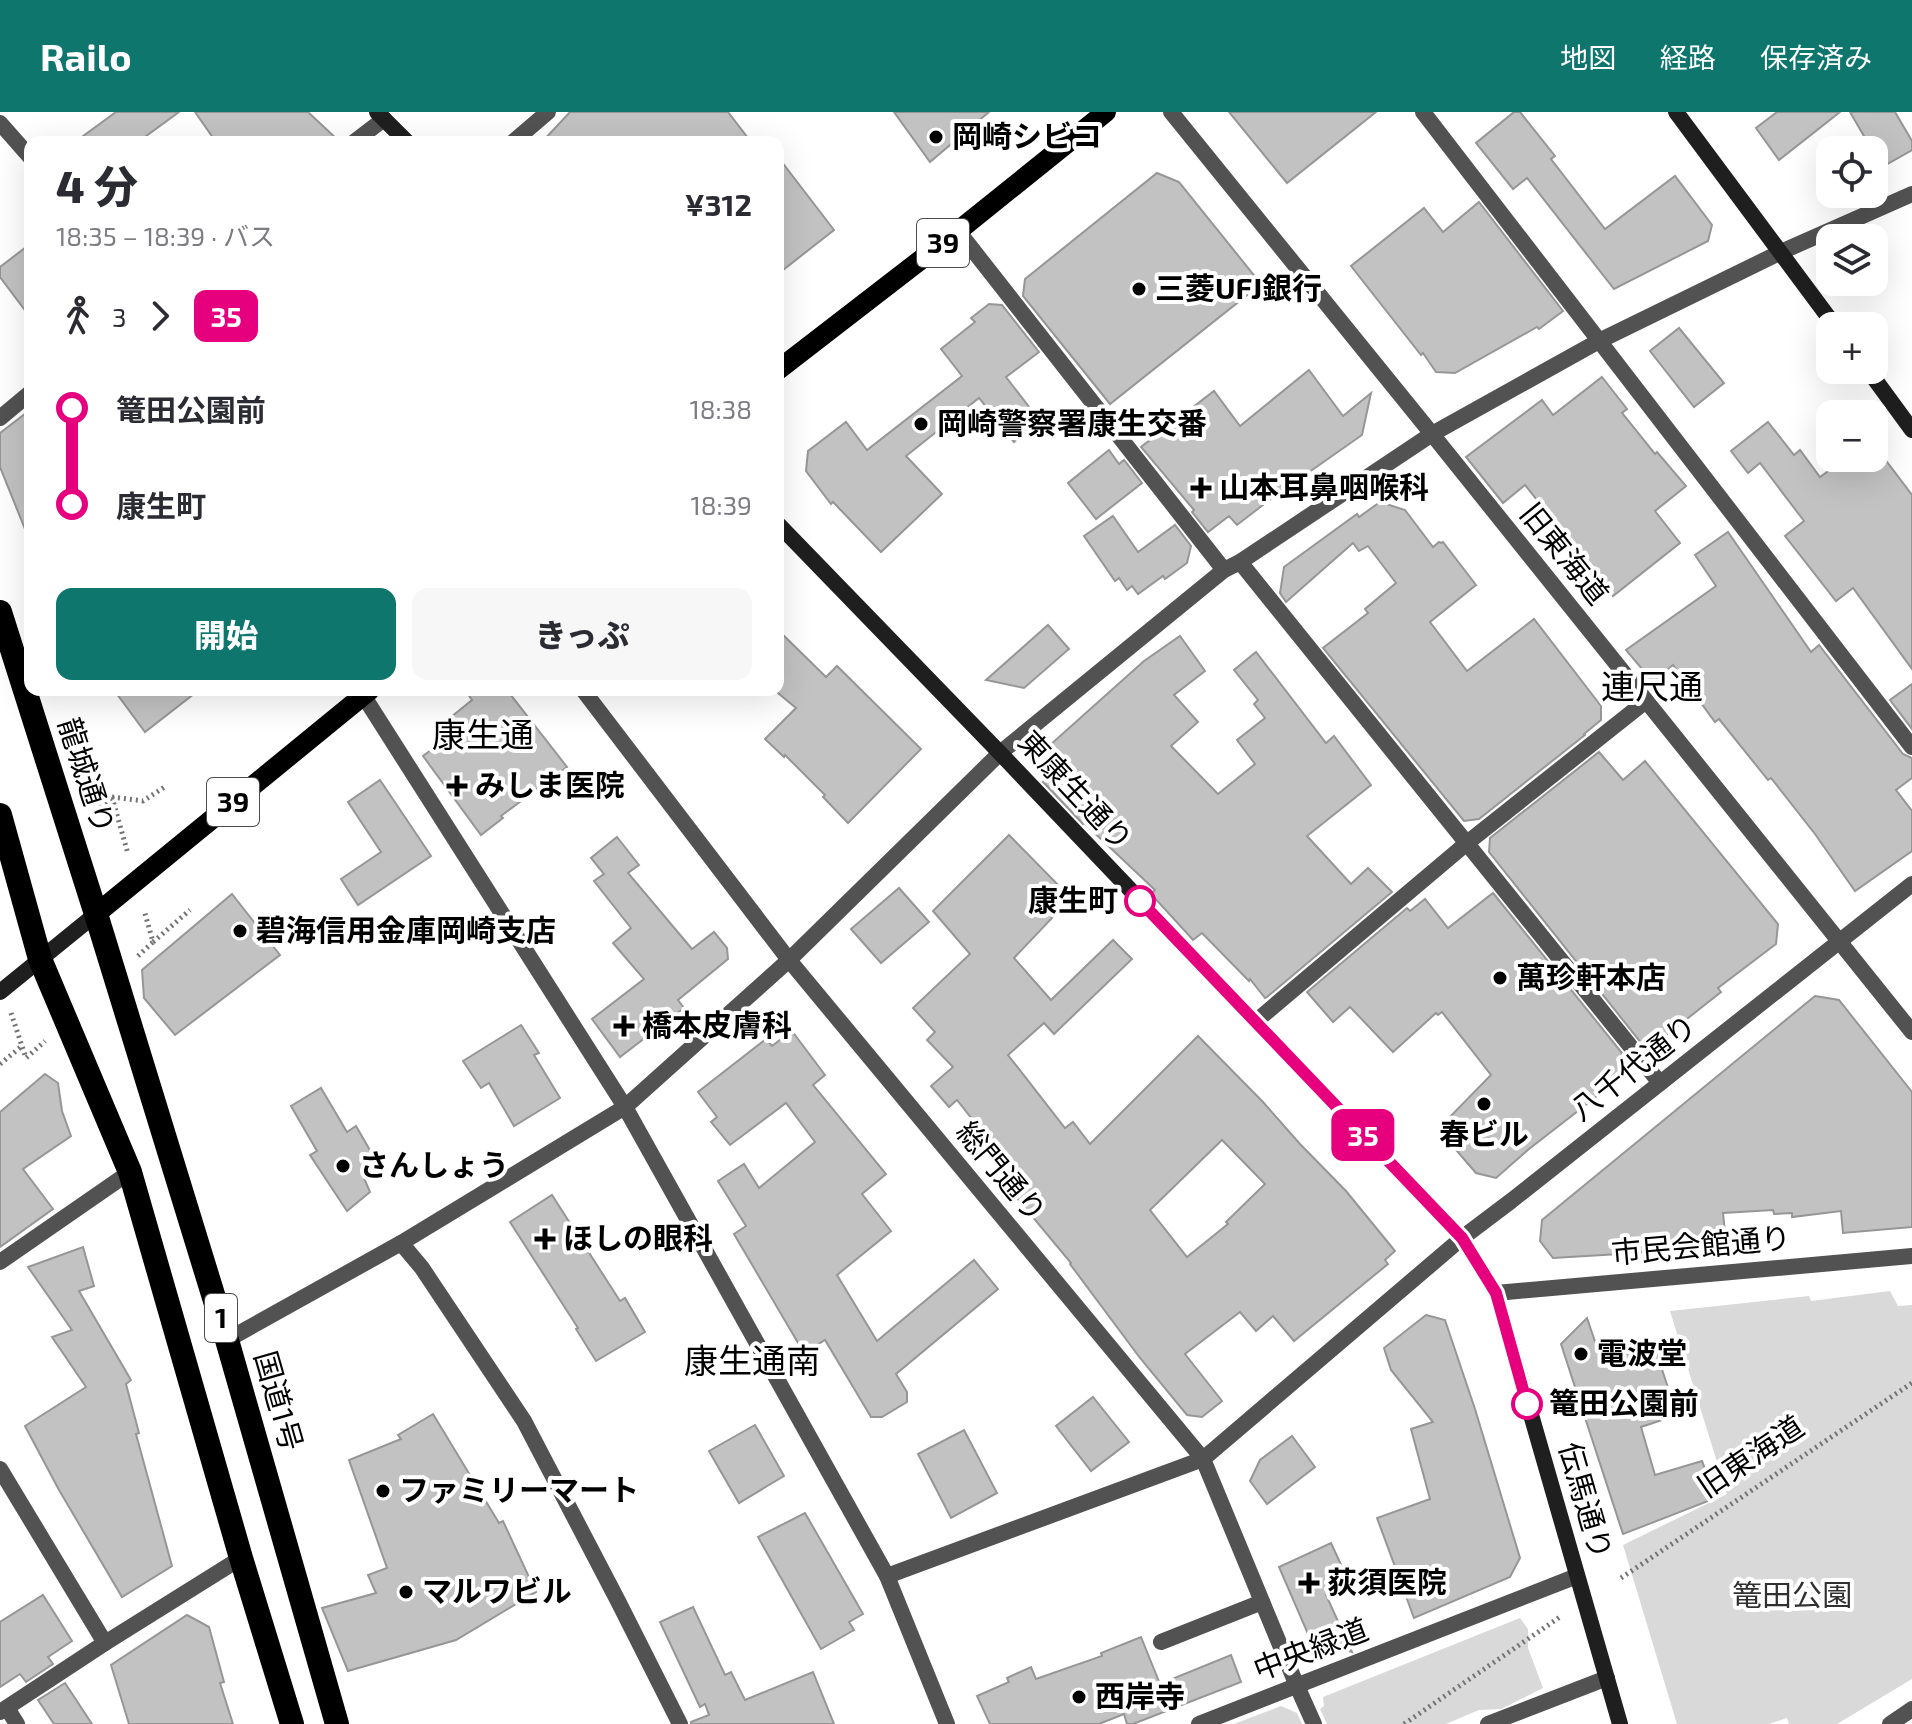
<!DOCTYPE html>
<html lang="ja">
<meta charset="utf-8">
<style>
body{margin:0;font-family:"Exo 2","Noto Sans JP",sans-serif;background:#f7f7f7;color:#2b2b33;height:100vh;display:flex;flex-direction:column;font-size:30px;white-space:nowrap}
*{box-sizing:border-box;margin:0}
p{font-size:26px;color:#7c7c81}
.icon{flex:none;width:44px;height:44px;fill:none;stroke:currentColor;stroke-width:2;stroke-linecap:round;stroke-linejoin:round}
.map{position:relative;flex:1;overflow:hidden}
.details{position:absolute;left:24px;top:24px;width:760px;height:560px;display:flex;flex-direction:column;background:#fff;border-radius:16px;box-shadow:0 8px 32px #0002}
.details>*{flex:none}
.badge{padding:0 16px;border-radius:12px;font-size:28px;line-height:52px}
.controls{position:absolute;left:1816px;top:24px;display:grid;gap:16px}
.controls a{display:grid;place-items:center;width:72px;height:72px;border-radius:16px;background:#fff;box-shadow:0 8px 32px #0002;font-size:40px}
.map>.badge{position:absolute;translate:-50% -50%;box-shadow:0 0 0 4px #fff}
.legs{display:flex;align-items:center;gap:12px;height:88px;padding:0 32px;font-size:26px}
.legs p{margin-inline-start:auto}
.summary{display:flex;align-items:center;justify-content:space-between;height:136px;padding:0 32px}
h1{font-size:44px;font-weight:800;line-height:60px}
.primary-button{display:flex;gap:16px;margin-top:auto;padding:16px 32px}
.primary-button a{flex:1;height:92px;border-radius:16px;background:#0f766e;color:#fff;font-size:32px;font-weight:800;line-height:92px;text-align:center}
.primary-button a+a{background:#f7f7f7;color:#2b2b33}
ul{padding:0 32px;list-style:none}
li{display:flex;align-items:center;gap:28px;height:96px;font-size:30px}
li i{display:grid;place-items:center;width:12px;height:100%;margin:0 10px;background:currentColor}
li i::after{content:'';width:20px;height:20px;margin:-10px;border:6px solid;border-radius:50%;background:#fff}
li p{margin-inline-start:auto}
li:first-child i{background:linear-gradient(#0000 50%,currentColor 0)}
li:last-child i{background:linear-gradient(currentColor 50%,#0000 0)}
header{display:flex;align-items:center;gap:48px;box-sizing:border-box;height:112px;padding:0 40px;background:#0f766e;color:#fff}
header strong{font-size:38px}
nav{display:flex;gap:44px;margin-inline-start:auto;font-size:28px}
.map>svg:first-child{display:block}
.green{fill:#d9d9d9}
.building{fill:#c2c2c2;stroke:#969696;stroke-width:2;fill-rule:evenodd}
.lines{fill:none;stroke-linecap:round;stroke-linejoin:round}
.path{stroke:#747474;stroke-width:5;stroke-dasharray:2 4;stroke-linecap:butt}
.lane{stroke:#525252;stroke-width:16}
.street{stroke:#525252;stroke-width:16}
.secondary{stroke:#1f1f1f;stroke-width:16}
.primary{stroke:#000;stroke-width:20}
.highway{stroke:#000;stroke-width:24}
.line-1-casing{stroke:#fff;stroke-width:18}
.line-1{stroke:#e6007e;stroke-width:12}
.poi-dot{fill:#000;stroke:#fff;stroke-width:3}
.stop-1-dot{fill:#fff;stroke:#e6007e;stroke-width:4}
.labels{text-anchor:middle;stroke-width:8;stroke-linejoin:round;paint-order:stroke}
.shield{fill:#fff;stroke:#4c4c4c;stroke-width:2}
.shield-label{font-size:28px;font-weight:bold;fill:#000}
.poi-label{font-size:30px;font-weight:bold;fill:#000;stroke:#fff;text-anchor:start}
.street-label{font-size:30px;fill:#000;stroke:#fff}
.stop-label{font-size:30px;font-weight:bold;fill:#000;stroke:#fff;text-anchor:end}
.park-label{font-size:30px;fill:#303030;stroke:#fff}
.quarter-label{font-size:34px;fill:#000;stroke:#fff}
</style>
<header>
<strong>Railo</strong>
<nav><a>地図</a><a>経路</a><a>保存済み</a></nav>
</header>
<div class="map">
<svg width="1912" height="1612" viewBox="0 0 1912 1612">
<rect width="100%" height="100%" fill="#fff"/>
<!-- green -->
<g class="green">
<path d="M1890 1179 1898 1194 1912 1193V1567L1837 1612H1789L1787 1606 1769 1612H1677L1623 1433 1727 1382 1670 1199 1809 1184 1811 1189Z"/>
<path d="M1520 1506 1528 1517V1536L1543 1576 1501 1597 1479 1598 1446 1612H1327L1320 1597 1324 1594 1323 1585Z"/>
<path d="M1281 1594 1297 1601 1302 1612H1234Z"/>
</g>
<!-- building -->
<g class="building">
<path d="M116 0H179L138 30H75Z"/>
<path d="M195 0H308L340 30H216Z"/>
<path d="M570 0H728L751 30H542Z"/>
<path d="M894 0H989L930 50Z"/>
<path d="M1229 0H1376L1287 71Z"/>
<path d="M1514 0H1520L1555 44 1551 47 1605 117 1675 64 1712 113 1708 129 1614 177 1527 66 1513 77 1476 31Z"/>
<path d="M1777 0H1840L1779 48 1756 16Z"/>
<path d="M1850 0H1895L1912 29V38L1882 55 1874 38H1872Z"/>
<path d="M778 45 834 118 778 162Z"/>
<path d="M1157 61 1179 70 1261 172 1110 292 1023 184 1025 167Z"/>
<path d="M1479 90 1563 199 1539 217 1537 215 1455 261 1436 260 1423 241 1421 243 1351 154 1424 96 1443 120Z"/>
<path d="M30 132V205L0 165V155Z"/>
<path d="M989 192 1002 193 1039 240 1006 265 1040 309 1014 330 979 286 906 344 942 382 881 440 833 390 831 392 806 359 808 339 846 310 867 338 962 264 941 237 975 210 971 206Z"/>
<path d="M1679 216 1724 271 1694 295 1650 239Z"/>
<path d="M1309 258 1343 304 1371 281 1362 323 1295 370 1294 369 1237 413 1229 404 1208 420 1192 400 1194 398 1141 335 1214 279 1240 314Z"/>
<path d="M1602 265 1627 297 1622 301 1655 342 1657 340 1686 374 1655 399 1680 431 1613 484 1525 373 1503 391 1466 345 1542 288 1553 303Z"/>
<path d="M30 298V426L29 427 0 355V321Z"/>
<path d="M1768 310 1794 343 1800 338 1820 365 1846 346H1884L1912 383V557L1853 476 1836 489 1785 424 1804 409 1760 351 1748 361 1731 339Z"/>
<path d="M1109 338 1119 352 1124 348 1142 371 1096 407 1068 371Z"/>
<path d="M1380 390 1405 398 1433 435 1439 430 1441 431 1443 430 1476 473 1430 510 1467 559 1534 507 1601 594V608L1584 622 1585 623 1479 707 1464 709 1323 536 1368 501 1365 497 1396 471 1368 434 1359 439 1353 431 1286 490 1280 481 1284 455 1357 402 1359 405Z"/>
<path d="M1113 404 1138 440 1175 413 1191 434 1187 451 1165 467 1163 464 1138 482 1132 474 1127 478 1119 466 1115 469 1084 424Z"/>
<path d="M1728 420 1811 540 1819 533 1903 642 1912 646V666L1896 678 1912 699V739L1855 779 1815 722 1771 666 1768 668 1719 607 1715 610 1673 553 1653 570 1626 538 1716 474 1695 443Z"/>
<path d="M1048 513 1069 537 1024 576 986 568Z"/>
<path d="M778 518 826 565 837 554 921 637 848 711 823 685 825 683 785 643 784 645 765 627 796 596 778 581Z"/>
<path d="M1180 524 1205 559 1174 583 1198 610 1171 634 1218 682 1255 652 1237 628 1265 606 1254 592 1258 588 1234 558 1256 540 1326 631 1334 624 1371 673 1307 724 1351 772 1368 756 1392 780 1267 885 1265 886 1250 867 1249 869 1202 821 1193 828 1151 782 1155 778 1084 711 1083 712 1043 670 1048 665 1039 655 1056 640 1050 633 1144 549Z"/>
<path d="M1912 572V617L1890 588Z"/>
<path d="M114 578H199L145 620Z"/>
<path d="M465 578H507L567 655 501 704 503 706 481 723 423 644 454 621 445 610 472 588Z"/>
<path d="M1599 640 1623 668 1645 649 1778 812 1776 832 1718 876 1721 880 1654 933 1642 932 1489 740 1490 726Z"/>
<path d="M380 668 431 744 358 793 341 767 381 740 348 690Z"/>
<path d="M1009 723 1071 786 1014 846 1051 888 1113 828 1132 847 1054 922 1044 911 1008 943 1065 1016 1073 1010 1090 1032 1198 924 1263 990 1300 1032 1346 1079 1395 1139 1385 1148 1388 1152 1294 1229 1273 1204 1256 1219 1240 1200 1185 1242 1222 1289 1202 1305 1187 1303 1140 1246 1070 1152 1071 1151 1017 1086 1015 1087 999 1067 1012 1058 957 988 949 995 931 974 953 955 927 928 935 920 913 896 970 842 933 799ZM1222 1028 1265 1072 1226 1110 1228 1112 1187 1145 1150 1098Z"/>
<path d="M617 725 639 753 628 761 692 837 714 820 727 836 728 847 678 888 684 896 620 945 592 907 644 867 613 831 631 816 594 769 604 762 591 746Z"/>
<path d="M899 776 929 810 881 851 851 817Z"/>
<path d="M1493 781 1626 946 1623 964 1529 1037 1496 1066 1476 1061 1438 1017 1491 963 1442 900 1438 903 1436 901 1393 940 1350 895 1333 910 1307 880 1407 796 1410 799 1425 787 1448 816Z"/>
<path d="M232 782 280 843 175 923 144 886 142 858Z"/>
<path d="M1815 884 1839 888 1912 980V1115L1843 1121 1841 1099 1792 1105V1101L1774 1102 1773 1098 1723 1101 1726 1130 1637 1141 1553 1146 1540 1129 1542 1108Z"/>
<path d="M521 913 539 941 534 943 560 986 514 1014 489 971 481 976 463 949Z"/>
<path d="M792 919 825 963 813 973 886 1062 862 1082 891 1119 837 1163 877 1229 974 1148 998 1177 896 1262 907 1280V1290L882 1305H871L825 1228 804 1241 734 1122 746 1114 718 1069 744 1052 759 1076 815 1030 786 991 730 1033 711 1010 717 1005 698 980 766 927 772 934Z"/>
<path d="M45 962 58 971 62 999 71 1024 23 1057 53 1097 0 1135V1000Z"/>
<path d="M321 976 347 1020 356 1014 379 1054 364 1066 370 1080 347 1099 310 1043 317 1039 291 994Z"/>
<path d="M552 1083 620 1189 625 1186 645 1220 596 1249 576 1217 578 1216 510 1110Z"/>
<path d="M83 1135 94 1174 79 1179 131 1268 126 1272 139 1321 136 1322 172 1454 122 1485 59 1378 25 1314 86 1275 52 1225 72 1218 28 1155Z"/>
<path d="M1426 1203 1445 1208 1475 1297 1520 1446 1510 1465 1414 1506 1377 1406 1430 1387 1411 1317 1433 1310 1391 1258 1384 1236Z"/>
<path d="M1587 1206 1602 1250 1654 1233 1677 1303 1641 1315 1655 1363 1702 1349 1716 1386 1623 1422 1561 1232Z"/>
<path d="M1093 1285 1129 1330 1091 1359 1056 1314Z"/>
<path d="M433 1302 499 1411 503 1409 536 1480 456 1528 348 1559 322 1496 376 1481 368 1463 387 1456 349 1348 401 1327 398 1323Z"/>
<path d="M755 1313 784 1364 739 1391 709 1339Z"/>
<path d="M964 1318 997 1381 951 1406 918 1342Z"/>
<path d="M1292 1324 1315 1355 1267 1392 1250 1369 1260 1348Z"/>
<path d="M805 1401 863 1502 849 1510 854 1518 821 1537 758 1425Z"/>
<path d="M1331 1431 1349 1470 1326 1483 1352 1540 1311 1529 1279 1455Z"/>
<path d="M43 1483 72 1529 48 1545 53 1552 26 1570 20 1562 0 1575V1510Z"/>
<path d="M693 1495 725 1563 731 1560 745 1588 813 1560 834 1612H691V1610L709 1603 705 1592 700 1595 660 1510Z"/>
<path d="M187 1503 209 1515 224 1570 220 1571 233 1612H129L111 1553Z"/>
<path d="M1141 1525 1160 1572 1231 1543 1241 1570 1133 1612H1127L1124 1602 1099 1612H990L977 1584 1009 1570 1007 1566 1031 1555 1036 1567 1102 1544 1101 1541Z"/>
<path d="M65 1571 92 1612H54L38 1588Z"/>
</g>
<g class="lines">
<!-- path -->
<g class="path">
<path d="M112 685 128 742"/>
<path d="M112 685 143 689 166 674"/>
<path d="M92 704 112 685"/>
<path d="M153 830 190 798"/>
<path d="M138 844 153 830 144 798"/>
<path d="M11 901 26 946 45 929"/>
<path d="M0 952 22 934"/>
<path d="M1621 1466 1912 1271"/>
<path d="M1404 1612 1560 1505"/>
</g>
<!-- lane -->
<g class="lane">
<path d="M0 1150 130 1060"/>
<path d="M1161 1530 1262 1490"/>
<path d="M7 1596 17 1612"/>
</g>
<!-- street -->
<g class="street">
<path d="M1171 0 1432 322 1912 920"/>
<path d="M1423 0 1912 635"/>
<path d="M0 11 30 45"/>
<path d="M354 30 384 7"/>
<path d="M513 30 548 0"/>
<path d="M958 119 1224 458"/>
<path d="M0 306 30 281"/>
<path d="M1240 450 1660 971"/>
<path d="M583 578 789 848 1203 1347 1297 1574 1314 1612"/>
<path d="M363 583 625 995 887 1464 947 1612"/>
<path d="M1255 910 1467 731 1646 589"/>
<path d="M401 1131 422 1156 524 1309 618 1489 680 1612"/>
<path d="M1496 1181 1912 1144"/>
<path d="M227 1228 401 1131 625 995 789 848 1000 641 1224 458 1240 450 1432 322 1599 229 1781 140 1912 82"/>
<path d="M0 1357 105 1531"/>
<path d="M887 1464 1203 1347 1462 1126 1511 1089 1912 772"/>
<path d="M0 1600 105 1531 241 1446"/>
<path d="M1199 1612 1577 1464"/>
<path d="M1488 1612 1607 1566"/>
<path d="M1890 1612 1912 1597"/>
</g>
<!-- secondary -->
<g class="secondary">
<path d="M377 0 407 30"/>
<path d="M1676 0 1835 214"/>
<path d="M1868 258 1912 318"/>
<path d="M778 412 1000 641 1462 1126 1496 1181 1620 1612"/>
<path d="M0 880 96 802"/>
</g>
<!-- primary -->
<g class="primary">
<path d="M778 258 958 119 1106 0"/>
<path d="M96 802 370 578"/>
</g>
<!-- highway -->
<g class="highway">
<path d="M0 500 96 802 227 1228 337 1612"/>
<path d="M0 703 40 847 130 1060 241 1446 292 1612"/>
</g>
</g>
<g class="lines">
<defs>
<path id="line-1" d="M1140 789 1462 1126 1496 1181 1527 1292"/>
</defs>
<!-- line-1 casing -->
<use href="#line-1" class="line-1-casing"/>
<!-- line-1 -->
<use href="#line-1" class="line-1"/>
</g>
<!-- markers -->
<g class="poi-dot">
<circle cx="936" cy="25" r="8"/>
<circle cx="1139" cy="177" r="8"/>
<circle cx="921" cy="312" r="8"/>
<path d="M1197 364h8v8h8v8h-8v8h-8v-8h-8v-8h8z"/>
<path d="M453 662h8v8h8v8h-8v8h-8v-8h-8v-8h8z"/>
<circle cx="240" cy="819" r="8"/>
<circle cx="1500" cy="866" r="8"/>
<path d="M620 902h8v8h8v8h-8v8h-8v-8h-8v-8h8z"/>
<circle cx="1484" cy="992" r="8"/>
<circle cx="343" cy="1054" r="8"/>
<path d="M541 1115h8v8h8v8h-8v8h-8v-8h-8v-8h8z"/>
<circle cx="1581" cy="1242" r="8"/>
<circle cx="383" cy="1379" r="8"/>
<path d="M1305 1459h8v8h8v8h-8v8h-8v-8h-8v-8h8z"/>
<circle cx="406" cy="1480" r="8"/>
<circle cx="1079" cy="1585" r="8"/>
</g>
<g class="stop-1-dot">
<circle cx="1140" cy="789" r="14"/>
<circle cx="1527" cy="1292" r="14"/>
</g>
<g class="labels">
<!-- shield labels -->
<g class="shield">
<rect x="917" y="107" width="52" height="48" rx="6"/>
<rect x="207" y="666" width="52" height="48" rx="6"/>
<rect x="205" y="1182" width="32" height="48" rx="6"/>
</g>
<g class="shield-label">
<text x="943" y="141">39</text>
<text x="233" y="700">39</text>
<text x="221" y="1216">1</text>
</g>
<!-- poi labels -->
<g class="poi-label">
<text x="952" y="35">岡崎シビコ</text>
<text x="1155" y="187">三菱UFJ銀行</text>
<text x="937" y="322">岡崎警察署康生交番</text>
<text x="1219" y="386">山本耳鼻咽喉科</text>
<text x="475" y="684">みしま医院</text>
<text x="256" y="829">碧海信用金庫岡崎支店</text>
<text x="1516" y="876">萬珍軒本店</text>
<text x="642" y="924">橋本皮膚科</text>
<text x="1484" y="1033" text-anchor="middle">春ビル</text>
<text x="359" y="1064">さんしょう</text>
<text x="563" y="1137">ほしの眼科</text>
<text x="1597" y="1252">電波堂</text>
<text x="399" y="1389">ファミリーマート</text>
<text x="1327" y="1481">荻須医院</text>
<text x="422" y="1490">マルワビル</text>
<text x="1095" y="1595">西岸寺</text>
</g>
<!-- street labels -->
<g class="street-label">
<text transform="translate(1564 442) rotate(51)" y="10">旧東海道</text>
<text transform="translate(86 664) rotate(72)" y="10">龍城通り</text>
<text transform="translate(1075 679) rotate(47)" y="10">東康生通り</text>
<text transform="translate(1634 956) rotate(-38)" y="10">八千代通り</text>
<text transform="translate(1001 1060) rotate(50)" y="10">総門通り</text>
<text transform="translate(1701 1134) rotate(-5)" y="10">市民会館通り</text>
<text transform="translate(278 1289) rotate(74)" y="10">国道1号</text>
<text transform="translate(1751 1345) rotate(-34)" y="10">旧東海道</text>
<text transform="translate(1585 1389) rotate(74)" y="10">伝馬通り</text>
<text transform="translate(1311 1538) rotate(-21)" y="10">中央緑道</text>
</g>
<!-- stop labels -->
<g class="stop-label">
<text x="1118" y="799">康生町</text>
<text x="1549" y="1302" text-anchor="start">篭田公園前</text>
</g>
<!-- park labels -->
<g class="park-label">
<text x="1792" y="1494">篭田公園</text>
</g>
<!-- quarter labels -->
<g class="quarter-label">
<text x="1652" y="587">連尺通</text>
<text x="483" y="635">康生通</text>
<text x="752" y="1261">康生通南</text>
</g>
</g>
</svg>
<div class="controls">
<a><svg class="icon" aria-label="locate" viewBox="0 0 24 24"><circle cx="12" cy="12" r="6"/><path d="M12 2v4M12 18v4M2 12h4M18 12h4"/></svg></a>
<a><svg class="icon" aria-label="layers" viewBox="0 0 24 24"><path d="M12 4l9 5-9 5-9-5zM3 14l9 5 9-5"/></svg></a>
<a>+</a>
<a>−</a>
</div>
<b class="badge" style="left:1363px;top:1023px;background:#e6007e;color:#fff">35</b>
<section class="details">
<div class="summary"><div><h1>4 分</h1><p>18:35 – 18:39 · バス</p></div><b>¥312</b></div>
<div class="legs"><svg class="icon" aria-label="walk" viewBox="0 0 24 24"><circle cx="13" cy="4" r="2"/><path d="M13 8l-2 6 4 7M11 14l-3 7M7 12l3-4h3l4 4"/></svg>3<svg class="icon" aria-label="forward" viewBox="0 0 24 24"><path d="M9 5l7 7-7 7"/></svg><b class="badge" style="background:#e6007e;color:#fff">35</b></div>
<ul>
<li><i style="color:#e6007e"></i><b>篭田公園前</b><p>18:38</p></li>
<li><i style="color:#e6007e"></i><b>康生町</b><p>18:39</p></li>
</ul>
<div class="primary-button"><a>開始</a><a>きっぷ</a></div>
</section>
</div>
